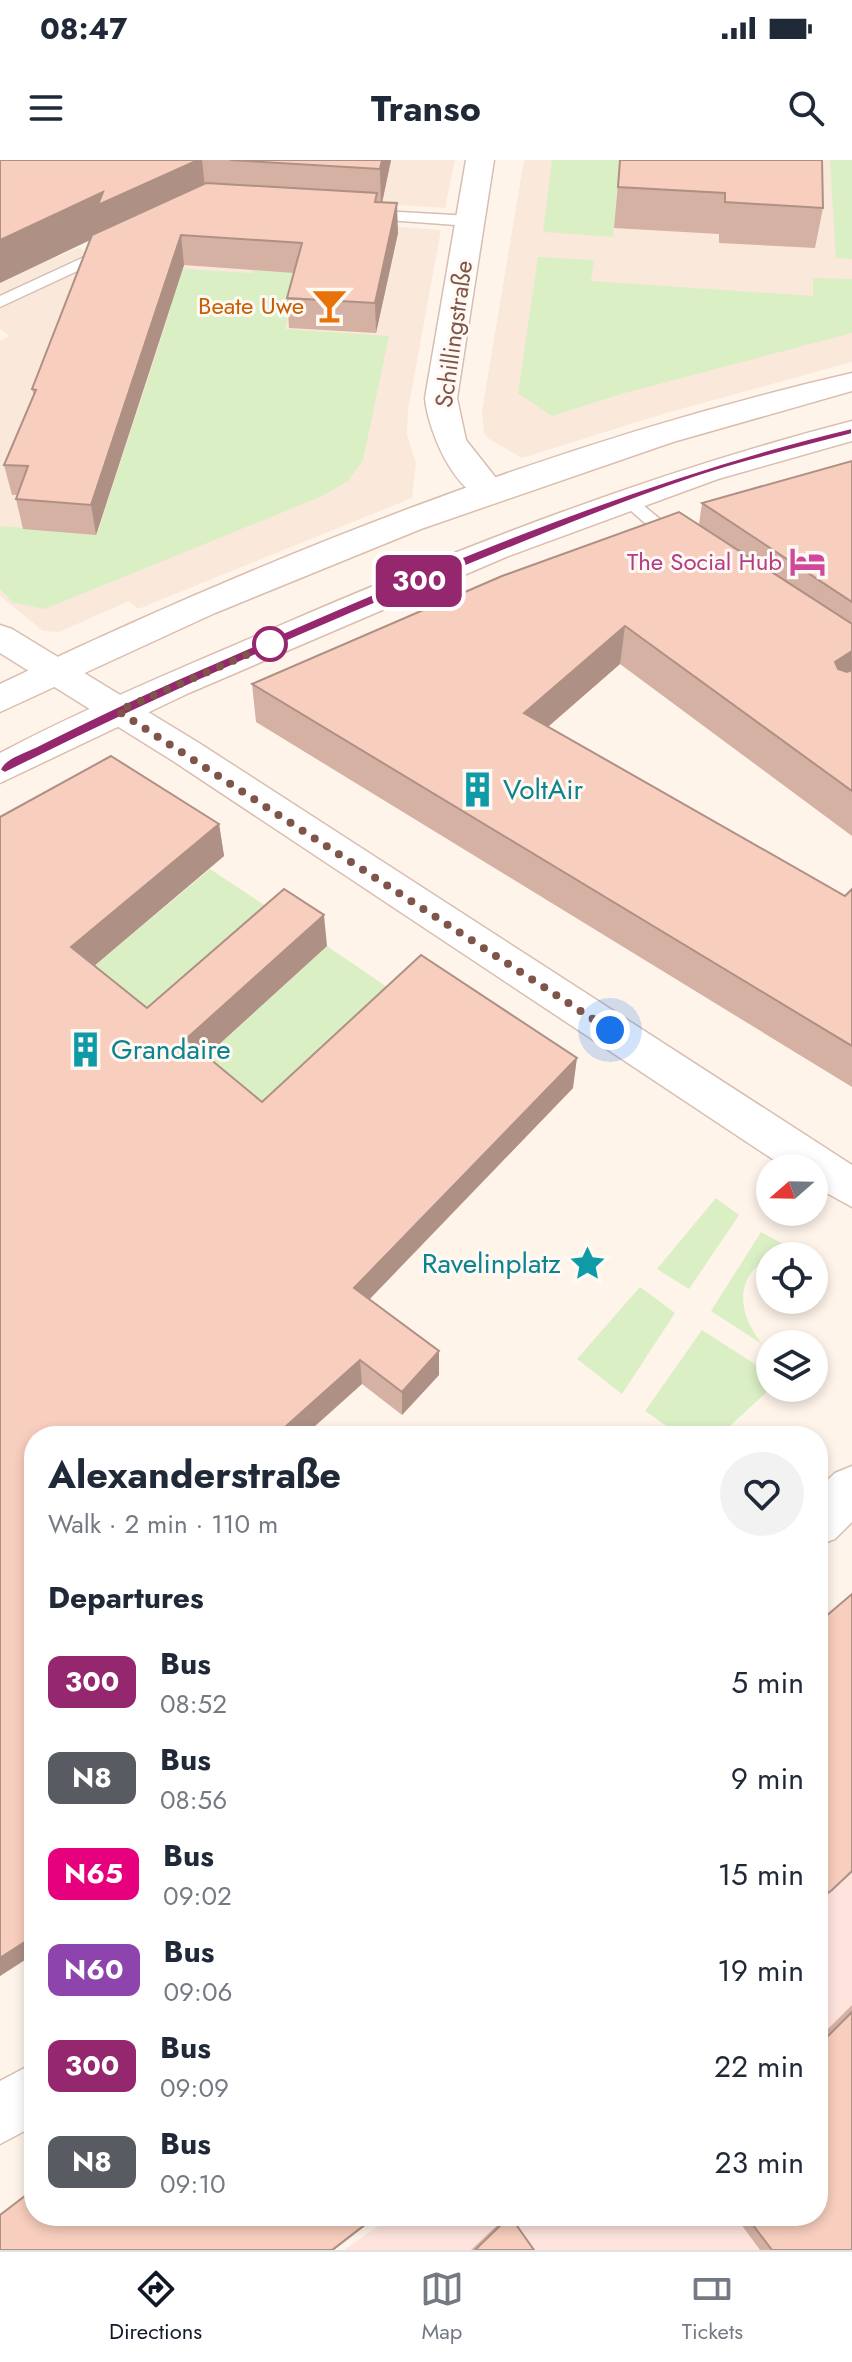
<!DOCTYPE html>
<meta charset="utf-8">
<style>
body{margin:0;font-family:Jost,sans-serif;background:#f2f2f3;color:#1f2937;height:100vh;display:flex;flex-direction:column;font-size:30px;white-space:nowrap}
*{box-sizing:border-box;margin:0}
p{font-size:26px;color:#747a83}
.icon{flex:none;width:44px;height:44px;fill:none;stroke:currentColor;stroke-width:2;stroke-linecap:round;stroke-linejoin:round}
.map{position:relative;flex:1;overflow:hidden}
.details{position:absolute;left:24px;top:1266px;width:804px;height:800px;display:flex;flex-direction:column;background:#fff;border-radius:32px;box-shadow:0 4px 12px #0003}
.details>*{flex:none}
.badge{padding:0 16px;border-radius:12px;font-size:28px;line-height:52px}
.needle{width:52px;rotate:250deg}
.controls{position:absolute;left:756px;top:994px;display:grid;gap:16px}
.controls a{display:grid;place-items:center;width:72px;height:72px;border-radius:50%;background:#fff;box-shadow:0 4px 12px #0003;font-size:40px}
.you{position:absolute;width:40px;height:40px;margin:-20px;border:6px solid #fff;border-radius:50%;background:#1a73e8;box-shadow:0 0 0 12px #1a73e833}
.map>.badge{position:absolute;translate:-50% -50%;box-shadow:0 0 0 4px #fff}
h2{padding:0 24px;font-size:30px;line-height:72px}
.round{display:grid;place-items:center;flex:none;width:84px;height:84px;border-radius:42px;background:#f2f2f3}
.head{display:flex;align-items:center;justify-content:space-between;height:136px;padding:0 24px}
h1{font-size:38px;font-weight:700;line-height:60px}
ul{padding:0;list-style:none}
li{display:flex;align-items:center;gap:24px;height:96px;padding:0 24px}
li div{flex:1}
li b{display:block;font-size:30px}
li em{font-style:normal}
li .badge{min-width:88px;font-weight:700;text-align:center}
.status{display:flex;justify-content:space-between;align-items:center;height:56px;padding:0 40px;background:#fff;direction:ltr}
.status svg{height:22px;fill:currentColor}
header{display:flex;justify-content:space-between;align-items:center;height:104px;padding:0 24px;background:#fff;font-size:36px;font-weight:700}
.tabs{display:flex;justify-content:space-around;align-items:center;height:112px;border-top:2px solid #e0e1e3;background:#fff;font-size:22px;color:#747a83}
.tabs a{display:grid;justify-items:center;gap:4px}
.tabs .selected{color:#111827}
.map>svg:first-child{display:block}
.residential{fill:#fae8da}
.commercial{fill:#ffe4de}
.green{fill:#dbefc5}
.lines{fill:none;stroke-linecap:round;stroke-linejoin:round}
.service-casing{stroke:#d8beb2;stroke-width:3}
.minor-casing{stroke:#d8beb2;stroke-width:3}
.secondary-casing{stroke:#dbbdae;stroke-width:3}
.service{fill:#fff;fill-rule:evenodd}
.minor{fill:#fff;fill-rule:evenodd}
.secondary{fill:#fff;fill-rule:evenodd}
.wall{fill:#d5b1a3}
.shaded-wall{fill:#ae9085}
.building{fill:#f8cebe;stroke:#ae9085;stroke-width:2}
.line{fill:#95276e;stroke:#fff;stroke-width:2}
.walk{stroke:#7e5548;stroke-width:8;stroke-dasharray:0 14.4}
.stop-dot{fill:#fff;stroke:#95276e;stroke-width:4}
.labels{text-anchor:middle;stroke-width:6;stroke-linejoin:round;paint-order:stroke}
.far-food-label{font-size:24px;fill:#c56008;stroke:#fff9f3;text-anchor:end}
.far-street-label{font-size:24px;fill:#7e5548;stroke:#fff9f3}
.far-hotel-label{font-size:24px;fill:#b23c85;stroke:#fff9f3;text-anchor:end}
.culture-label{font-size:28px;fill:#0d838f;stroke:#fff9f3;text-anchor:start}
</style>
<div class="status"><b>08:47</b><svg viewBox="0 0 49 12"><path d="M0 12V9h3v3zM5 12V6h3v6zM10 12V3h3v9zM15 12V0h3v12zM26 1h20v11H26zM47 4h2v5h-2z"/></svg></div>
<header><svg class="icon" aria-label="menu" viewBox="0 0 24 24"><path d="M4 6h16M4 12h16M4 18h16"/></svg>Transo<svg class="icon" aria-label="search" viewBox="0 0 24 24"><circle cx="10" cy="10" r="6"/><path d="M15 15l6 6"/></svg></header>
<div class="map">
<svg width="852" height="2090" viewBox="0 0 852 2090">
<rect width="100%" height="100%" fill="#fff4ea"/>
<!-- residential -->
<g class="residential">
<path d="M0 0H455L445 48 209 34 22 72 58 97 79 87 87 93 0 134Z"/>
<path d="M524 0H852V202L666 253 522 298 489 279 484 273 482 251Z"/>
<path d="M189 58 324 61 441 70 408 250 407 274 416 303 412 338 138 449 129 441 59 472 43 471 0 436V181L10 176 0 169V149Z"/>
</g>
<!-- commercial -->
<path class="commercial" d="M852 1709V2090H344L393 2056H818V1741Z"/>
<!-- green -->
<g class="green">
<path d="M552 0H707V12L619 7 613 77 543 72Z"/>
<path d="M830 0H852V99L836 98Z"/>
<path d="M538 97 594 100 591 121 813 136V118L852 119V173L621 234 552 256 518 233Z"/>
<path d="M256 101 301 103 285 169 389 176 363 300 348 321 320 337 45 449 12 442 0 429V366L97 374 170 151 172 108 252 113Z"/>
<path d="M210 709 287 760 154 879 80 818Z"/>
<path d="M327 786 406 840 266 971 192 909Z"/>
<path d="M716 1038 739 1055 689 1129 657 1109Z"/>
<path d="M761 1072 794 1090C739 1100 729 1142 762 1184L711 1151Z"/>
<path d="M640 1127 675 1153 622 1234 577 1199Z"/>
<path d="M702 1170 770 1214 771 1228 719 1276H681L645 1251Z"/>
</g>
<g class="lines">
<defs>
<g id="service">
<path d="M365 50 470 56 478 61 470 66 360 58 357 55Z"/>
<path d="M110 85 116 87V93L0 147V136Z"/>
<path d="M627 332 683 378V386H671L621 342V334Z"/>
</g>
<g id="minor">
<path d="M466 0H494L457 238 466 280 507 332 503 339C460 351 428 272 425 238Z"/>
<path d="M0 465 12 469 199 583 852 1005V1047L814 1026V1008H786L173 601 0 493Z"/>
<path d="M852 1306V1362L835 1379 818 1385V1329L835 1313Z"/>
<path d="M34 1903V1966L0 1984V1921Z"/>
</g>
<g id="secondary">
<path d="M852 213V231L673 282 421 369 215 453 0 552V524C272 394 558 281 852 213Z"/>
<path d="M852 261V281L718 319 506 397 189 533 0 623V593C91 545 187 506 281 465 468 384 655 312 852 261Z"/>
</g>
</defs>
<!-- service casing -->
<use href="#service" class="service-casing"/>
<!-- minor casing -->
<use href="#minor" class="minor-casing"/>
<!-- secondary casing -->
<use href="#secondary" class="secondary-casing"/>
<!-- service -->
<use href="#service" class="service"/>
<!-- minor -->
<use href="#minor" class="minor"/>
<!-- secondary -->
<use href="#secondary" class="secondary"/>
</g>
<!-- wall -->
<g class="wall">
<path d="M0 0H391L382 42 398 73 376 173 289 168 287 138 294 113 184 105 96 375 23 369 16 339 18 335H12L4 305 34 236 32 229 90 80Z"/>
<path d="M620 0 823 48 815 88 719 83V74L614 68Z"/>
<path d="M852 301V676L620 504 548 567 845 736 852 729V927L256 562 252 524 699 364 702 343Z"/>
<path d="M0 657 219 664 224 696 94 805 147 848 327 786 206 896 262 942 573 928 370 1139 439 1191V1215L402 1255 362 1224 34 1276V1794L0 1816Z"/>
<path d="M852 1845V2090H760L735 2056H818V1879Z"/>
<path d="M507 2056H510L534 2090H471Z"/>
</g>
<!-- shaded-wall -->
<g class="shaded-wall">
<path d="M198 0H202L206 37 103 74 0 123V80L103 32Z"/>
<path d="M382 0H391L381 48 380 9Z"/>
<path d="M397 43 398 73 376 173 375 143Z"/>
<path d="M181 75 184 105 96 375 91 345Z"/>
<path d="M625 466 620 504 521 590 524 553Z"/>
<path d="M852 491V521L825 539 835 502Z"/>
<path d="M219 664 224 696 80 818 71 787Z"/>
<path d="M324 755 327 786 192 909 186 879Z"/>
<path d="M577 898 573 928 356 1153 354 1128Z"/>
<path d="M439 1191V1215L402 1255V1232Z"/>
<path d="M360 1200 362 1224 304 1276H275Z"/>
<path d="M34 1776V1794L0 1816V1798Z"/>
<path d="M376 2056H378L334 2090H332Z"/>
</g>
<!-- building -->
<g class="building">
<path d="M0 0H198L98 45 103 32 0 80Z"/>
<path d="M230 0H382L380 9Z"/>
<path d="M620 0H822L823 48 725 42V33L618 27Z"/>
<path d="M206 23 377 33 375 42 397 43 375 143 287 138 302 83 181 75 91 345 16 339 28 306 4 305 36 230 32 229 92 75Z"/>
<path d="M852 301V442L702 343Z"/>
<path d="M679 352 852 464V491L835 502 838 509 847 512 852 510V631L625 466 524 553 845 736 852 729V886L252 524 502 416Z"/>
<path d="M111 596 219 664 71 787 147 848 284 729 324 755 186 879 262 942 421 795 577 898 354 1128 439 1191 402 1232 360 1200 275 1276H34V1776L0 1798V657Z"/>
<path d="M852 1434V1711L832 1730 818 1740V1463Z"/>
<path d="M852 1852V2090H772L746 2056H818V1886Z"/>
<path d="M34 2029V2056H376L332 2090H0V2055Z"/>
<path d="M510 2056 534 2090H475Z"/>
</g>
<!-- line -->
<path class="line" d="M852 268V274C795 289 735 303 676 324 600 350 525 382 451 412 299 474 151 540 5 613L0 610C3 599 22 593 35 587 79 565 122 544 167 524 390 426 614 325 852 268Z"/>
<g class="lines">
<!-- walk -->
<path class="walk" d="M270 484 278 481 118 551 610 870"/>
</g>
<!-- icons -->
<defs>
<symbol id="bar-bare" viewBox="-9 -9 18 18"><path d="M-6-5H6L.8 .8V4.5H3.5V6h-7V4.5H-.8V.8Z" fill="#e8710a" stroke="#fff9f3" stroke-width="2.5" paint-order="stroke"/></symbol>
<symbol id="hotel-bare" viewBox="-9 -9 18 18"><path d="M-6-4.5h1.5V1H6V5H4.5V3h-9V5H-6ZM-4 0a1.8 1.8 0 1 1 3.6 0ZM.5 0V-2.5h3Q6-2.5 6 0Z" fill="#d1479c" stroke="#fff9f3" stroke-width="2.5" paint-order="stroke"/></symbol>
<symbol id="building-bare" viewBox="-9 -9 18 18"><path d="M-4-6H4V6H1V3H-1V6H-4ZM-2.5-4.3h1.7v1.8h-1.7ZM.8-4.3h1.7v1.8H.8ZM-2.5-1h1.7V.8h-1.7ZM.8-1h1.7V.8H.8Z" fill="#0f9aa8" stroke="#fff9f3" stroke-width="2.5" paint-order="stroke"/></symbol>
<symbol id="sight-bare" viewBox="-9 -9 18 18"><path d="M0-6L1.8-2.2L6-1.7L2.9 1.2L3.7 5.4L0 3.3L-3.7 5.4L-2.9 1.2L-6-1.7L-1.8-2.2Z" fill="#0f9aa8" stroke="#fff9f3" stroke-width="2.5" paint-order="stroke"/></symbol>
</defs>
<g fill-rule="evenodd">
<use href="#bar-bare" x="304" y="120" width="51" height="51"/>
<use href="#hotel-bare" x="782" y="376" width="51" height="51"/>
<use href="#building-bare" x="452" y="604" width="51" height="51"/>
<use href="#building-bare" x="60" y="864" width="51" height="51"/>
<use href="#sight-bare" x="562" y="1078" width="51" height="51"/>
</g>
<!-- markers -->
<circle class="stop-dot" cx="270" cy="484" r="16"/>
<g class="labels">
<!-- far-food labels -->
<g class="far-food-label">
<text x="304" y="154">Beate Uwe</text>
</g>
<!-- far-street labels -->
<g class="far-street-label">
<text transform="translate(454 174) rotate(-82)" y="8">Schillingstraße</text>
</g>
<!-- far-hotel labels -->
<g class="far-hotel-label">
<text x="782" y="410">The Social Hub</text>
</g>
<!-- culture labels -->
<g class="culture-label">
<text x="503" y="639">VoltAir</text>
<text x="111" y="899">Grandaire</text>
<text x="561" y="1113" text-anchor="end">Ravelinplatz</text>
</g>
</g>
</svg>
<div class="controls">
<a><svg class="needle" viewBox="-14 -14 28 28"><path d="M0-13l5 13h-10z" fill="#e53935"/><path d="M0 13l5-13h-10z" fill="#747a83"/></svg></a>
<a><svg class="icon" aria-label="locate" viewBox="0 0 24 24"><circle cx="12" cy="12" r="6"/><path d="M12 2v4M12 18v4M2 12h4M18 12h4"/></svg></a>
<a><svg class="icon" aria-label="layers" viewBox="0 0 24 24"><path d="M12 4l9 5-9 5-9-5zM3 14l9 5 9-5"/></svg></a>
</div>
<div class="you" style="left:610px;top:870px"></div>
<b class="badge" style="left:419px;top:421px;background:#95276e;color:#fff">300</b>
<section class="details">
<div class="head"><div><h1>Alexanderstraße</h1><p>Walk · 2 min · 110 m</p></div><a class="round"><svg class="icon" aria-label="heart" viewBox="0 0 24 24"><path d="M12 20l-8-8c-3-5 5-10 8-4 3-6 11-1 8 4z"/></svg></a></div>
<h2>Departures</h2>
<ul>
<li><span class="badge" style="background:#95276e;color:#fff">300</span><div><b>Bus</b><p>08:52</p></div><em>5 min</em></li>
<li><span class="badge" style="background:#595b62;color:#fff">N8</span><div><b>Bus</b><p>08:56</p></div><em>9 min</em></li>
<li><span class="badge" style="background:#e6007e;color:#fff">N65</span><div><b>Bus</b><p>09:02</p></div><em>15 min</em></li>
<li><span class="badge" style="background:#8e44ad;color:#fff">N60</span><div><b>Bus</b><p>09:06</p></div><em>19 min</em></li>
<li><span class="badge" style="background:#95276e;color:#fff">300</span><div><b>Bus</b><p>09:09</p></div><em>22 min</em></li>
<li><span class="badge" style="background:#595b62;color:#fff">N8</span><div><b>Bus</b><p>09:10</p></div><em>23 min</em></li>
</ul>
</section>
</div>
<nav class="tabs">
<a class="selected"><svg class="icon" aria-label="directions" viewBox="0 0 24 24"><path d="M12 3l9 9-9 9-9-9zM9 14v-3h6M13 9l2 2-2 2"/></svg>Directions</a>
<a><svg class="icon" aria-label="map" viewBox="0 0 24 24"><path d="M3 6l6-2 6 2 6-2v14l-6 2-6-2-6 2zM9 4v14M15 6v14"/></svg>Map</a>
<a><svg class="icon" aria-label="tickets" viewBox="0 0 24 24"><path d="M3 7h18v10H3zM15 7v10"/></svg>Tickets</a>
</nav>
